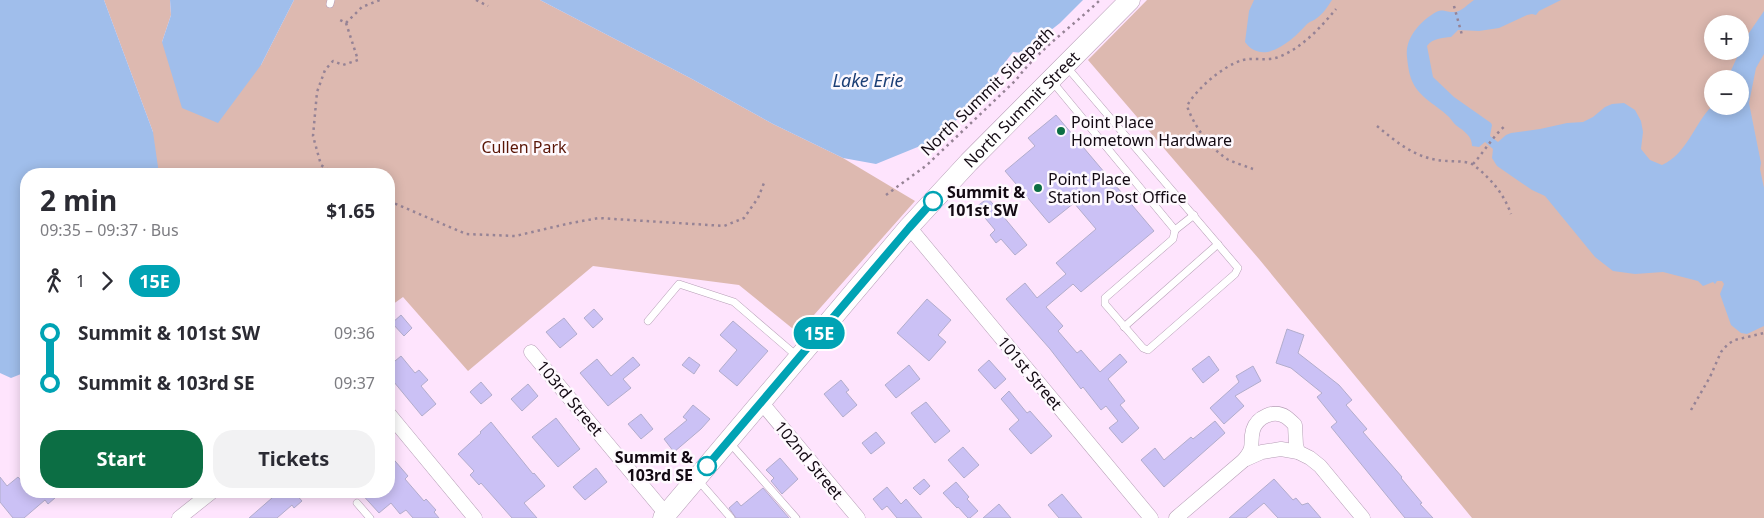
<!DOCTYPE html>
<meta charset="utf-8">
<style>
body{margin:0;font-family:"Noto Sans",sans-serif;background:#f2f2f3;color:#2b2b33;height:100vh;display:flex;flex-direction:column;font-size:19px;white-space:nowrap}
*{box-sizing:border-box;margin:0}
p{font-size:16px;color:#7c7c81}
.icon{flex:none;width:28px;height:28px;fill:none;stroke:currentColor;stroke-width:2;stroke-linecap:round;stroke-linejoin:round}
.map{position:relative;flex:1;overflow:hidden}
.drawer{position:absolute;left:20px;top:168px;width:375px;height:330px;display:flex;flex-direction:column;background:#fff;border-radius:20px;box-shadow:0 2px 12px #0003}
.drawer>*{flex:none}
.badge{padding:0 10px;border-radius:16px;font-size:18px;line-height:32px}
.tools{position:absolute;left:1704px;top:15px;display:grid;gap:10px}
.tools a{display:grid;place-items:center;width:45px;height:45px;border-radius:50%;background:#fff;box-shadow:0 2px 12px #0003;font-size:25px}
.map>.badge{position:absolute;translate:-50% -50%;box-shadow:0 0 0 2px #fff}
.legs{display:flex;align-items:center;gap:8px;height:55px;padding:0 20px;font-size:16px}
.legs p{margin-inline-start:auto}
.headline{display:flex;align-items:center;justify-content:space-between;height:85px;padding:0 20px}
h1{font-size:28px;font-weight:700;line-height:38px}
.primary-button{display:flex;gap:10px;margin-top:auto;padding:10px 20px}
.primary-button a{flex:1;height:58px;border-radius:20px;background:#0c6e44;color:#fff;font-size:20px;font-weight:700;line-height:58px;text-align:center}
.primary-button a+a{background:#f2f2f3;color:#2b2b33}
ul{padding:0 20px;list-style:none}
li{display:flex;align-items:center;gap:18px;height:50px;font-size:19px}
li i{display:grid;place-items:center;width:8px;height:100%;margin:0 6px;background:currentColor}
li i::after{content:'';width:12px;height:12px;margin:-6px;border:4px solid;border-radius:50%;background:#fff}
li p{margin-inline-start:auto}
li:first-child i{background:linear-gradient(#0000 50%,currentColor 0)}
li:last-child i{background:linear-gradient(currentColor 50%,#0000 0)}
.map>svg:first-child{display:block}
.green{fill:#ddb9b0;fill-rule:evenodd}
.water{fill:#a0beeb}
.building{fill:#cbc1f5;stroke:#b2adcc}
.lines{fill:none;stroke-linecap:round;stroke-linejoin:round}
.service-casing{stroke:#b69eb6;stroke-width:8}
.minor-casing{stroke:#b69eb6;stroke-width:15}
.secondary-casing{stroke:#b69eb6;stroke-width:21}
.path{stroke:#968395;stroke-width:2.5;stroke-dasharray:2.5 4;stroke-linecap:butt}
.service{stroke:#fff;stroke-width:7}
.minor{stroke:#fff;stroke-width:14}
.secondary{stroke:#fff;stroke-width:20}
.line-1-casing{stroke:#fff;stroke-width:11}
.line-1{stroke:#00a3b4;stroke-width:8}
.poi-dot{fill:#0c6e44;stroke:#fef9fe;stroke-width:2}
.stop-1-dot{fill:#fff;stroke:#00a3b4;stroke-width:2.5}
.labels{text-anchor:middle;stroke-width:5;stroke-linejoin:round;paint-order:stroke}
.street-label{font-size:16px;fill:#130a13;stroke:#fef9fe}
.poi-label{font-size:16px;fill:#130a13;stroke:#fef9fe;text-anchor:start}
.park-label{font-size:16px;fill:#5a1607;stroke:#fef9fe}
.stop-label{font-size:16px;font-weight:bold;fill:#130a13;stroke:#fef9fe;text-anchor:start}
.water-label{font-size:18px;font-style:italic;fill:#1c3f76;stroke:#fef9fe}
</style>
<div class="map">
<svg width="1764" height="518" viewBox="0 0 1764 518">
<rect width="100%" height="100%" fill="#fee4fd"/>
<!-- green -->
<g class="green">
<path d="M104 0H170L171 15 162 42 261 65 294 0H540L692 79 773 124 843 158 915 201 798 333 739 285 593 266 468 371 403 297 389 307V174H138L153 132Z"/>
<path d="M1147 0H1764V518H1472L1259 259 1088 60ZM1712 24H1740V51H1712ZM1712 79H1740V106H1712Z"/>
</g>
<!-- water -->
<g class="water">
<path d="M0 0H104L153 132 159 174H26V372L11 378 0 373Z"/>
<path d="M170 0H294L261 65 218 123 182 108 162 42 171 15Z"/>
<path d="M540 0H1083L1060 23 1022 53 1013 52 967 112 925 144 876 164 843 158 773 124 692 79Z"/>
<path d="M1254 0H1332C1328 6 1323 14 1317 18 1314 21 1310 21 1307 24 1293 40 1263 67 1245 42L1249 11Z"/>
<path d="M1474 0H1561L1539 11 1536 15 1532 14 1527 15 1499 28 1479 31 1458 30 1451 37C1442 38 1433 38 1427 46L1433 77 1454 97 1491 123 1492 125 1490 136 1498 142 1506 135 1511 133 1540 129 1567 123 1583 122 1593 117 1605 107 1612 104 1624 103 1635 110 1641 121 1643 132 1641 149 1650 160 1662 165C1687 154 1694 124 1712 106H1740V79H1727L1740 51V46L1764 11V54L1756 68 1749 103 1761 163 1760 169 1764 188V326L1747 334 1741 333 1731 325 1720 294 1724 284 1722 281H1717L1715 284 1713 282 1703 286 1698 281 1663 272 1635 274 1613 271 1595 257 1545 196 1532 190 1497 166 1492 158 1493 149 1485 142 1479 147 1472 146C1472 136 1464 131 1457 126 1454 124 1452 120 1449 117 1438 106 1420 98 1413 83 1409 75 1408 66 1407 57 1405 40 1417 25 1430 16 1444 6 1443 13 1455 12 1461 12 1469 3 1474 0Z"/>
</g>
<!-- building -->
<g class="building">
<path d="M1056 115 1154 231 1081 292 1073 284 1046 307 1063 326 1058 331 1077 353 1081 350 1100 372 1120 354 1127 362 1108 379 1125 401 1120 405 1139 428 1122 443 1109 428 1118 421 1106 406 1101 410 1083 387 1081 389 1050 349 1006 299 1025 283 1037 298 1066 274 1056 263 1096 229 1074 203 1049 223 1005 171 1035 146 1028 138Z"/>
<path d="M988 198 1027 245 1015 255 1001 239 996 243 990 235 995 230 976 207Z"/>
<path d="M927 299 951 320 938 335 946 342 929 361 897 333Z"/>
<path d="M594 309 603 319 593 328 584 318Z"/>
<path d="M401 315 412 328 404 336 392 323Z"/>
<path d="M564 318 577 334 560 348 546 332Z"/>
<path d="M733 321 768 351 737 386 719 371 737 350 720 335Z"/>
<path d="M1287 329 1304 335 1298 353 1339 385 1352 400 1346 405 1367 429 1363 432 1402 477 1401 478 1422 503 1420 504 1433 518H1405L1331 427 1337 422 1317 397 1322 393 1291 368 1276 363Z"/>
<path d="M401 356 415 373 419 370 428 380 421 386 436 404 422 416 389 376V366Z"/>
<path d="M1209 356 1219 370 1203 383 1192 369Z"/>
<path d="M633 357 640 365 623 379 631 388 608 406 580 373 597 359 611 376Z"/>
<path d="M689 357 700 365 694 374 682 365Z"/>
<path d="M989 360 1006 379 995 389 978 370Z"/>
<path d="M909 365 920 379 896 398 885 385Z"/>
<path d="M1253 366 1261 381 1235 396 1244 406 1224 424 1210 408 1239 382 1236 376Z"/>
<path d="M841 380 849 390 846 392 857 405 843 417 824 394Z"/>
<path d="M481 382 492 395 481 404 470 392Z"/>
<path d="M528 384 538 396 522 411 511 399Z"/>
<path d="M1009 391 1027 413 1030 411 1052 436 1031 454 1009 429 1019 420 1001 399Z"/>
<path d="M926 402 950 431 935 443 911 413Z"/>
<path d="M693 405 710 419 701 429 674 452 664 439 687 420 683 417Z"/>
<path d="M641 414 653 429 641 439 628 424Z"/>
<path d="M556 418 580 449 558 467 532 437Z"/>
<path d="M1215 421 1225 433 1164 487 1141 460 1155 448 1164 460 1191 437 1193 439Z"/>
<path d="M491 422 533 474 534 473 545 486 524 503 537 518H512L481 483 479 485 470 475 474 471 458 454 481 433 480 432Z"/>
<path d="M876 432 885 443 871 454 862 443Z"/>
<path d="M963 447 979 465 964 478 948 460Z"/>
<path d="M389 454 408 476 405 479 424 501 426 499 436 510 434 512 439 518H413L406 510 400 514 391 503 379 513 359 491H389Z"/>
<path d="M780 458 798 479 782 494 771 481 774 478 766 470Z"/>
<path d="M596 468 607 482 585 500 573 487Z"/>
<path d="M0 477 7 486 18 477 26 486V491H63L48 504 45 500 24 518H13L0 502Z"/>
<path d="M924 479 930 486 920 495 913 488Z"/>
<path d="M1274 479 1293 500 1296 498 1302 505 1308 503 1321 518H1278L1264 503 1246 518H1229Z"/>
<path d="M956 482 969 497 967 499 978 511 970 518H968L958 507 957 508 943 493Z"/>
<path d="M887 487 901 504 906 499 922 518H897L887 506 882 510 873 499Z"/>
<path d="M763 488 789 518H736L729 508 737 501 741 506Z"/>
<path d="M280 491H293L302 501 294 508 292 505 277 518H249Z"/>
<path d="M1062 494 1082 518H1059L1048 505Z"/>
<path d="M999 504 1011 518H983Z"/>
</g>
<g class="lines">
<defs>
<g id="service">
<path d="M330 4 331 0"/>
<path d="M1051 80 1175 230 1173 239 1105 298V304L1143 348 1148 350 1235 274 1238 268 1066 66"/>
<path d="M1175 230 1194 215"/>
<path d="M648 321 679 284 734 302 798 357"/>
<path d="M1124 327 1218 244"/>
<path d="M730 443 796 518"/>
<path d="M698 480 731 518"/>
<path d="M357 503 370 518"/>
</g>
<g id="minor">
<path d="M909 227 1151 518"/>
<path d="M531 352 666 514"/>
<path d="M761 402 858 518"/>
<path d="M389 414 475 518"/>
<path d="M1244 460C1256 445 1249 445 1253 430 1257 417 1274 409 1286 417 1289 419 1292 422 1295 425L1296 445 1298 452"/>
<path d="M179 518 213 491"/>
<path d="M1176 518 1244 460 1262 452 1281 449 1298 452 1310 458 1320 466 1363 518"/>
</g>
<g id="secondary">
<path id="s1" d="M663 518 909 227 969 162 1130 0"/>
</g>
</defs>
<!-- service casing -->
<use href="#service" class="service-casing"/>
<!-- minor casing -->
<use href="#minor" class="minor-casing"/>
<!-- secondary casing -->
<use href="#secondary" class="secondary-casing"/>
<!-- path -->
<g class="path">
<path d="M476 0 488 6"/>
<path d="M1454 6 1462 35"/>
<path d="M346 23 362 7 380 0"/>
<path d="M1377 126C1395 141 1413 156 1437 160 1448 162 1462 160 1472 164 1490 177 1504 194 1511 214"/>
<path d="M1473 164C1484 152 1493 136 1506 125"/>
<path d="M1253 169C1245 166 1235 163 1227 159 1209 147 1194 126 1187 106 1196 89 1224 65 1243 60 1256 57 1268 62 1281 56 1303 47 1321 27 1336 9"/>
<path d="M334 174 321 165 313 136 317 92 325 70 333 61 343 65 358 60 346 23 340 20"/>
<path d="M886 195 927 165 1016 80C1040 48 1072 27 1100 0"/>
<path d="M389 201 466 234 515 236 571 223 599 218 724 226 744 218 758 198 764 183"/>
<path d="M1691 410 1710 377 1721 352 1728 344 1735 340 1764 333"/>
</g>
<!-- service -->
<use href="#service" class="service"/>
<!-- minor -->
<use href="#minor" class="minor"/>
<!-- secondary -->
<use href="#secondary" class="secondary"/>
</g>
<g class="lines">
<defs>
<path id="line-1" d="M707 466 909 228 933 201"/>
</defs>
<!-- line-1 casing -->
<use href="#line-1" class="line-1-casing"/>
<!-- line-1 -->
<use href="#line-1" class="line-1"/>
</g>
<!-- markers -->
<g class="poi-dot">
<circle cx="1061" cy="131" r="5"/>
<circle cx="1038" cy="188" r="5"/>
</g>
<g class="stop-1-dot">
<circle cx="933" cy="201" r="9"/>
<circle cx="707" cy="466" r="9"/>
</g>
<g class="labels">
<!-- street labels -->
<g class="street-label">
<text transform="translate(987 91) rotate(-44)" y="6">North Summit Sidepath</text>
<text dy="6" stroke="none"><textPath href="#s1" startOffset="544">North Summit Street</textPath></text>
<text transform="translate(1030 373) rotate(50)" y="6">101st Street</text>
<text transform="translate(570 398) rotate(50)" y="6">103rd Street</text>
<text transform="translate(809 460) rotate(50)" y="6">102nd Street</text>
</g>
<!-- poi labels -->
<g class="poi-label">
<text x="1071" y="128">Point Place<tspan x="1071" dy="18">Hometown Hardware</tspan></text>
<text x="1048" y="185">Point Place<tspan x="1048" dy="18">Station Post Office</tspan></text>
</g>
<!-- park labels -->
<g class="park-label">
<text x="524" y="153">Cullen Park</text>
</g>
<!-- stop labels -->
<g class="stop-label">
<text x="947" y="198">Summit &amp;<tspan x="947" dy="18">101st SW</tspan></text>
<text x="693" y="463" text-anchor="end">Summit &amp;<tspan x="693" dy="18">103rd SE</tspan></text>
</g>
<!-- water labels -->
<g class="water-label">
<text x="868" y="87">Lake Erie</text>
</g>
</g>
</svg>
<div class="tools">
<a>+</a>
<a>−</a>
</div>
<b class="badge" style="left:819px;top:333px;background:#00a3b4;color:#fff">15E</b>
<section class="drawer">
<div class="headline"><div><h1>2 min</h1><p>09:35 – 09:37 · Bus</p></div><b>$1.65</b></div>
<div class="legs"><svg class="icon" aria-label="walk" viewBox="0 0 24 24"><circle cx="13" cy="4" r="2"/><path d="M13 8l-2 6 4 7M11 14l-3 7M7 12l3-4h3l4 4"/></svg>1<svg class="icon" aria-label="forward" viewBox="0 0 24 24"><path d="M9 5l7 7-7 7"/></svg><b class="badge" style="background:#00a3b4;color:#fff">15E</b></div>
<ul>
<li><i style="color:#00a3b4"></i><b>Summit &amp; 101st SW</b><p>09:36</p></li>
<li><i style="color:#00a3b4"></i><b>Summit &amp; 103rd SE</b><p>09:37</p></li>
</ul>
<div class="primary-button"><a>Start</a><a>Tickets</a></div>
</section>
</div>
